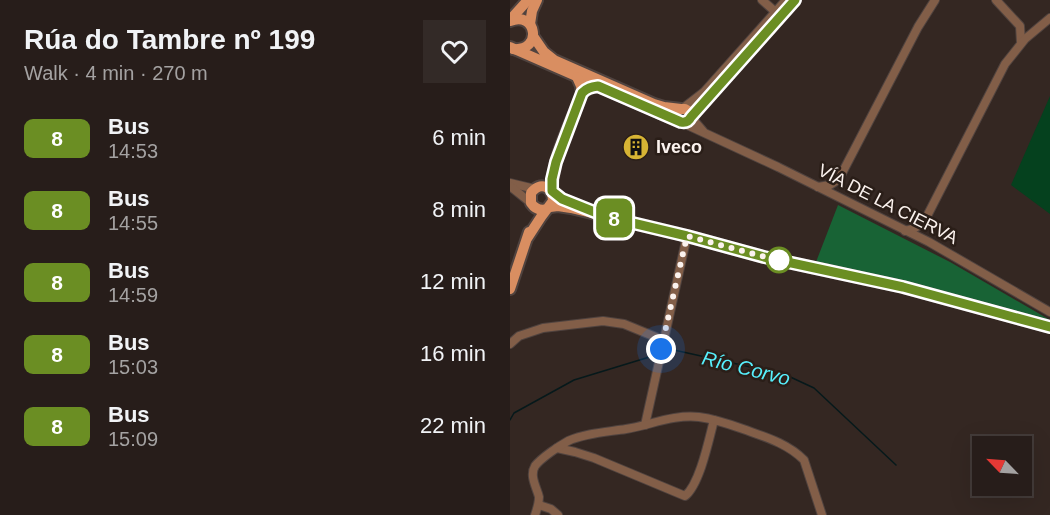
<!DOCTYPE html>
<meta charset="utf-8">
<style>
body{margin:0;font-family:Helvetica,sans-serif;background:#332a27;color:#f1f3f6;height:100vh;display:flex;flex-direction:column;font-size:22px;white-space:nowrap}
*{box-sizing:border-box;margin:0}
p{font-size:20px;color:#a4a2a2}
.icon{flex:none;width:33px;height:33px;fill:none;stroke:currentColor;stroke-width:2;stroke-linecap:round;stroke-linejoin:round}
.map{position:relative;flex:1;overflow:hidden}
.panel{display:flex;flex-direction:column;background:#271d1a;width:510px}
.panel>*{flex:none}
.badge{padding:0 12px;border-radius:9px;font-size:21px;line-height:39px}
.needle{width:39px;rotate:295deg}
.controls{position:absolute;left:462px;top:436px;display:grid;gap:12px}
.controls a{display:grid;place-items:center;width:60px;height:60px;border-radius:0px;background:#271d1a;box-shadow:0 6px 24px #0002,0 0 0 2px #433b39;font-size:30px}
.you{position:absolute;width:30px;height:30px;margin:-15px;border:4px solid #fff;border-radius:50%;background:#1a73e8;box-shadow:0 0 0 9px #1a73e833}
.map>.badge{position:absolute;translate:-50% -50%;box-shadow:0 0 0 3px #fff}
.round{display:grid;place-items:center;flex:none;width:63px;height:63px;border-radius:0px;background:#332a27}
.head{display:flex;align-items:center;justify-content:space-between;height:102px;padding:0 24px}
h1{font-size:28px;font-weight:600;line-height:45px}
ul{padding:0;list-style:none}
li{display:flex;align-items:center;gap:18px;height:72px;padding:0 24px}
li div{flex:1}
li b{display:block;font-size:22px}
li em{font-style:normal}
li .badge{min-width:66px;font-weight:700;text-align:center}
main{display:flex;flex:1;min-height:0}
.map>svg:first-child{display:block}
.green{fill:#05411e}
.forest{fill:#186335}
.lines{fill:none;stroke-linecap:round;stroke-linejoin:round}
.stream{stroke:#06191b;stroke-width:1.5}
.minor-casing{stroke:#50433f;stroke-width:10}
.major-casing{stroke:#50433f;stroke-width:14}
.minor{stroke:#825e48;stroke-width:8}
.major{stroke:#d98e61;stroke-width:10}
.line-casing{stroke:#fff;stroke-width:14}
.line{stroke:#6b8e23;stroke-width:9}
.walk{stroke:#fbf2ee;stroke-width:6;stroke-dasharray:0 10.8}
.stop-dot{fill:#fff;stroke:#6b8e23;stroke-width:3}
.labels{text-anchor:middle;stroke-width:5;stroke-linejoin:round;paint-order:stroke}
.poi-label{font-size:18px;font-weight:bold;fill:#fbf2ee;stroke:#2a1e18;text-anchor:start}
.street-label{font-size:18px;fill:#fbf2ee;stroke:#2a1e18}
.water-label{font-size:20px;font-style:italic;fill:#57f0fd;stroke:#2a1e18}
</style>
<main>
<section class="panel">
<div class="head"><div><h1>Rúa do Tambre nº 199</h1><p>Walk · 4 min · 270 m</p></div><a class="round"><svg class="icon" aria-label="heart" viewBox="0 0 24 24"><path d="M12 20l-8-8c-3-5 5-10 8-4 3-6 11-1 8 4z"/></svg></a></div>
<ul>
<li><span class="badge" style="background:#6b8e23;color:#fff">8</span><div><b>Bus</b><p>14:53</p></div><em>6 min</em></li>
<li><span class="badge" style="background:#6b8e23;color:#fff">8</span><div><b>Bus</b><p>14:55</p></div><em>8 min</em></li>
<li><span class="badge" style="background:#6b8e23;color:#fff">8</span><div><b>Bus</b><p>14:59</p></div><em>12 min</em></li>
<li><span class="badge" style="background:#6b8e23;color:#fff">8</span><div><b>Bus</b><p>15:03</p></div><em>16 min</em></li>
<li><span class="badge" style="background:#6b8e23;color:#fff">8</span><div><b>Bus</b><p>15:09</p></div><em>22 min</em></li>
</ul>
</section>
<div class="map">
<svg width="540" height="515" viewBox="0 0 540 515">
<rect width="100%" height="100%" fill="#342722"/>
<!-- green -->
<path class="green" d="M540 96V214L501 185Z"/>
<!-- forest -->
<path class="forest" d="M328 205 440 262 540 320V323L521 317 520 315 399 282 306 262Z"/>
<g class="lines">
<!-- stream -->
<g class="stream">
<path d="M153 353 164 350 276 375 304 388 386 465"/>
<path d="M0 420 4 413 64 380 146 355"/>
</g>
<defs>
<g id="minor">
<path d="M252 0 269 15"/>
<path d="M486 0 510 26 511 43"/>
<path d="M172 109 194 92 276 0"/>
<path d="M173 123 268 167 419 242 540 312"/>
<path d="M193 131 181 117 285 0"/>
<path d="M0 183 25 189"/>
<path d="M0 186 21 203"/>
<path d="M308 187 320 185 329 179 408 27 425 0"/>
<path d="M395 231 405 228 414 222 495 64 515 39 540 18"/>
<path d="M0 344 9 336 33 328 93 321 114 324 153 340"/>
<path d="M135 425 177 236"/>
<path d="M47 448 65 452 84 458 175 496C190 484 199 439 204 420"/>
<path d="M29 505 41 509 48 515"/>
<path d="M25 515C27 509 29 504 29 497 27 488 19 476 25 466 31 458 49 446 58 441 76 433 97 432 116 429 140 425 165 414 189 417 204 419 219 424 233 429 255 437 277 443 294 460L312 515"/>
</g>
<g id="major">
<path d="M0 20 18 0"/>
<path d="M0 21C27 10 33 52 3 49"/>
<path d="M20 24 22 11 27 0"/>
<path d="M0 47 171 122 176 123 180 119V112L175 109H171L154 107 144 104 44 60 34 52 23 36"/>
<path d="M42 191C42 157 61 124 72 93L71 86 67 77"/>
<path d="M40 207 48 206 61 208 177 236 254 257 393 287 540 327"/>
<path d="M18 237 31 217 43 201C43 186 30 181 21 193V203C25 209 30 211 37 209"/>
<path d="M0 289 19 232"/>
</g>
</defs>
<!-- minor casing -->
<use href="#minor" class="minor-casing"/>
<!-- major casing -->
<use href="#major" class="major-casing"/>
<!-- minor -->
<use href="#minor" class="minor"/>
<!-- major -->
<use href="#major" class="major"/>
</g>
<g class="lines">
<defs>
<path id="line" d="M285 0 181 117C179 121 176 123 171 122L88 86C81 87 77 88 72 93L46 162 42 179V191L52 199 92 215 110 220 177 236 254 257 393 287 540 327"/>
</defs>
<!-- line casing -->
<use href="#line" class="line-casing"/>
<!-- line -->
<use href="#line" class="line"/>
<!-- walk -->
<path class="walk" d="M151 349 177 236 270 261 269 260"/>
</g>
<!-- icons -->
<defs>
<symbol id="building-disc" viewBox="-11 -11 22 22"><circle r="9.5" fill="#d7b434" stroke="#2a1e18"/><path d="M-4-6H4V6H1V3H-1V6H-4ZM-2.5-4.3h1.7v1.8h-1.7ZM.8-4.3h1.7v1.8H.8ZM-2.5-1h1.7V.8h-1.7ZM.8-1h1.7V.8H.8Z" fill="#111"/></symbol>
</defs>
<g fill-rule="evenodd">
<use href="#building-disc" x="111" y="132" width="30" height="30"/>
</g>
<!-- markers -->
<circle class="stop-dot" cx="269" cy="260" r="12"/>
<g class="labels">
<!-- poi labels -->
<g class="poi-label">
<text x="146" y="153">Iveco</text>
</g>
<!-- street labels -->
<g class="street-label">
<text transform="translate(378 204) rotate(27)" y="6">VÍA DE LA CIERVA</text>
</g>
<!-- water labels -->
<g class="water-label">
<text transform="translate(236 368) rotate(14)" y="7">Río Corvo</text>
</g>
</g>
</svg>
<div class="controls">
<a><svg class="needle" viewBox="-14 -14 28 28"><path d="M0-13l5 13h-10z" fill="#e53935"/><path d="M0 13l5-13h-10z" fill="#a4a2a2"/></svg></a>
</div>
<div class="you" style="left:151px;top:349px"></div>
<b class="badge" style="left:104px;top:218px;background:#6b8e23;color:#fff">8</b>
</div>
</main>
